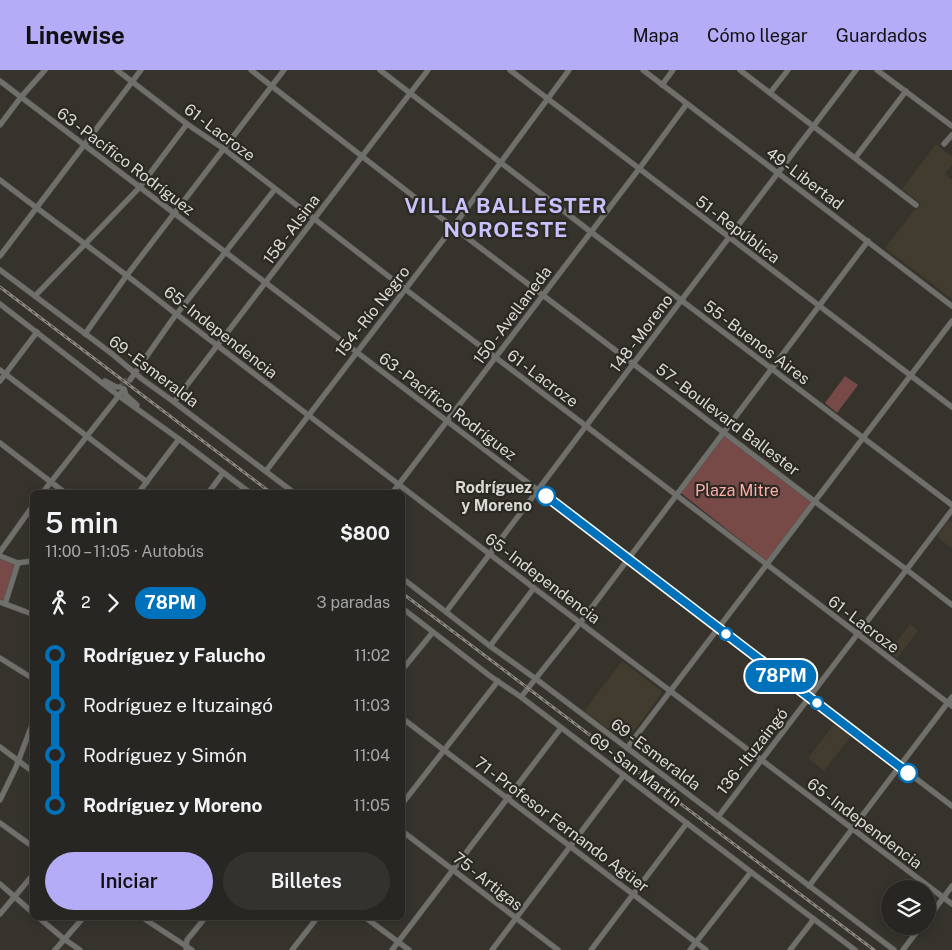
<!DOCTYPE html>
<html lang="es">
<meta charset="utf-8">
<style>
body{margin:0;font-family:"Public Sans",sans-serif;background:#34322f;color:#f1f3f6;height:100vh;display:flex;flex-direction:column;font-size:19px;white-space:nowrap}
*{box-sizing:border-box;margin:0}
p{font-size:16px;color:#a5a5a5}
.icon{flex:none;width:28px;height:28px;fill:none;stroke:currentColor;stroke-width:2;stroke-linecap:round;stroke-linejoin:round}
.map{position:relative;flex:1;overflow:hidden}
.panel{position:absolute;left:30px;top:420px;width:375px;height:430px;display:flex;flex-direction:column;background:#282622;border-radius:8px;box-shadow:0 2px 8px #0003,0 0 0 1px #444340}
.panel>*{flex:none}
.badge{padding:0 10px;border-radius:16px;font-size:18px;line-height:32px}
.buttons{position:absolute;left:881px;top:810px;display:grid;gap:10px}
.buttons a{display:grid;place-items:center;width:55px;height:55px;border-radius:50%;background:#282622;box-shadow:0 2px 8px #0003,0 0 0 1px #444340;font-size:25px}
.map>.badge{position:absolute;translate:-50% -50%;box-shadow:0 0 0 2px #fff}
.legs{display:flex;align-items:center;gap:8px;height:55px;padding:0 15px;font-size:16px}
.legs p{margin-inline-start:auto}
.head{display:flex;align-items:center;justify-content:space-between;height:85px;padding:0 15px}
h1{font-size:28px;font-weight:600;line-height:38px}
.button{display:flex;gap:10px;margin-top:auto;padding:10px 15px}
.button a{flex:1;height:58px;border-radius:30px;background:#b5acf8;color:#111;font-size:20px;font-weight:600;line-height:58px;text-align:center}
.button a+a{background:#34322f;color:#f1f3f6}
ul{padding:0 15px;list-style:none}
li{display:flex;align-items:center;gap:18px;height:50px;font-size:19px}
li i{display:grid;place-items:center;width:8px;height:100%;margin:0 6px;background:currentColor}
li i::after{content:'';width:12px;height:12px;margin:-6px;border:4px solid;border-radius:50%;background:#282622}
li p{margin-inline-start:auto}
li:first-child i{background:linear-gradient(#0000 50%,currentColor 0)}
li:last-child i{background:linear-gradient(currentColor 50%,#0000 0)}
header{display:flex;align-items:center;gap:30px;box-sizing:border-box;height:70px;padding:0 25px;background:#b5acf8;color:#111}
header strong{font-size:24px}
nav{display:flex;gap:28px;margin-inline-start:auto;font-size:18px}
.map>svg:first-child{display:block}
.built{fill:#423c2f}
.park{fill:#774a47}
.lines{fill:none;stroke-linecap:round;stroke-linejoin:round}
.minor-tunnel{stroke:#4f4c46;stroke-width:5;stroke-dasharray:5 2.5;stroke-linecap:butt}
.minor-casing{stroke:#54514b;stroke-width:6}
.minor{stroke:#6f706c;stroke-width:5}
.rail-casing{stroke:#8b8883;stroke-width:3}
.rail{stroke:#2c2923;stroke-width:1;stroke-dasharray:4;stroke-linecap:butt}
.line-1-casing{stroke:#fff;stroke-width:11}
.line-1{stroke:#0072bc;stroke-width:8}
.stop-1-dot{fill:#fff;stroke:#0072bc;stroke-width:2.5}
.labels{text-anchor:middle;stroke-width:4.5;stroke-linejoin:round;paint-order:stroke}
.street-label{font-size:16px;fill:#dbd9d5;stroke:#2c2923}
.stop-label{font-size:16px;font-weight:bold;fill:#dbd9d5;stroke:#2c2923;text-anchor:end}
.park-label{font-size:16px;fill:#feada9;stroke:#2c2923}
.district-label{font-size:21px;font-weight:bold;letter-spacing:1px;fill:#c9c3fd;stroke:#2c2923}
</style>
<header>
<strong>Linewise</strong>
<nav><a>Mapa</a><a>Cómo llegar</a><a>Guardados</a></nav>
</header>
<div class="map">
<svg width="952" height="880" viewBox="0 0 952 880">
<rect width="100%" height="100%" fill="#36332d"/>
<!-- built -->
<g class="built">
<path d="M936 74 952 87V95L945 104 952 110V229L885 178 915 139 916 140 921 134 902 119Z"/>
<path d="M949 450 952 452V479L937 466Z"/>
<path d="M910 554 918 561 897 588 889 582Z"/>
<path d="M622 591 661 621V624L634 661 617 649 609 659 584 641Z"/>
<path d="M835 653 851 666 824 701 808 688Z"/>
</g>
<!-- park -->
<g class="park">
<path d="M845 306 858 315 837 343 825 333Z"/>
<path d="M725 364 812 432 767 491 681 423Z"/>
<path d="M0 489 16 494 4 530 0 529Z"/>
</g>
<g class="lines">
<!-- minor-tunnel -->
<path class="minor-tunnel" d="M120 317 127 309"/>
<defs>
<g id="minor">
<path d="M117 0 187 54 224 79 405 219 586 356 952 636"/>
<path d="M251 0 453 157 814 431 907 500 952 535"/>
<path d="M380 0 591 162 952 435"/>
<path d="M510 0 952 337"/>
<path d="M643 0C745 79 850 157 952 236"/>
<path d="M740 0 916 135"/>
<path d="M877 0 952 56"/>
<path d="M0 11 266 213 952 736"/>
<path d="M662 15 673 0"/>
<path d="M770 23 788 0"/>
<path d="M0 55 21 27 45 0"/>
<path d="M944 74 952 65"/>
<path d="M855 88 906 21"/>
<path d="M0 110C57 154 115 195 171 240L534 518 952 834"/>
<path d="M0 186 141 0"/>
<path d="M0 200 111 283 142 309 174 332 293 422"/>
<path d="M35 226 139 118 187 54"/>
<path d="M0 234 119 326 179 369 249 422"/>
<path d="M85 264 127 205 284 0"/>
<path d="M0 300 147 412"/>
<path d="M130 310 172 250 275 119"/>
<path d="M0 311 37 262"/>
<path d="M105 311 116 317H120"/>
<path d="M124 319 126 325 137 335"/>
<path d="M174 332 428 0"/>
<path d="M0 373 64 422"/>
<path d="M266 401 453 157 569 0"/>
<path d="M43 422 124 319"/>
<path d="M139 422 179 369"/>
<path d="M209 422 223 403"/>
<path d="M393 422 639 99 686 35"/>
<path d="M0 482 32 437"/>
<path d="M0 486 18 493 32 491"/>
<path d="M402 508 490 576 536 609 894 880"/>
<path d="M0 532 32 544"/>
<path d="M5 534 18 493"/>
<path d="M402 538 490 606 521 627 751 802 855 880"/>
<path d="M446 542 586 356 856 0"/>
<path d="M490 576 534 518"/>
<path d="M0 588 32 608"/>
<path d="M402 600 433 562"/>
<path d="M521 627 580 553 868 171"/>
<path d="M402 648 706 880"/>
<path d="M0 677 32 701"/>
<path d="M627 678 952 251"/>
<path d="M0 730 16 697 32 655"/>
<path d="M402 734 498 611"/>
<path d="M718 747 952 440"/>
<path d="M0 753 32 776"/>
<path d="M402 761 558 880"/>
<path d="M0 814 32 842"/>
<path d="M809 816 952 627"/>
<path d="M0 844 32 806"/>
<path d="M39 848 64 869 80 880"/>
<path d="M143 848 192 880"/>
<path d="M366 848 409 880"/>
<path d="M928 848 952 816"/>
<path d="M186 878 187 870 205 848"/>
<path d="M55 880 83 848"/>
<path d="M292 880 317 848"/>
<path d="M392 880 561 658"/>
<path d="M492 880 624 705"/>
<path d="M591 880 687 753"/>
<path d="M690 880 751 802"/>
<path d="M790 880 814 849"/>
<path d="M903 880 921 856"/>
</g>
</defs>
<!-- minor casing -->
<use href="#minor" class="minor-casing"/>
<!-- minor -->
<use href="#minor" class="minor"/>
<defs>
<g id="rail">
<path d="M0 217 270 422"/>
<path d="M402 523 874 880"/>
</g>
</defs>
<!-- rail casing -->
<use href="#rail" class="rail-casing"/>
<!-- rail -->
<use href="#rail" class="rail"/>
</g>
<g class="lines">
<defs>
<path id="line-1" d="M546 426 908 703"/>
</defs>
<!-- line-1 casing -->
<use href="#line-1" class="line-1-casing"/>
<!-- line-1 -->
<use href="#line-1" class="line-1"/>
</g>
<!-- markers -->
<g class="stop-1-dot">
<circle cx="546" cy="426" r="9"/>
<circle cx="726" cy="564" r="6"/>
<circle cx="817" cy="633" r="6"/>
<circle cx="908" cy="703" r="9"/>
</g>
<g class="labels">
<!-- street labels -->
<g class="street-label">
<text transform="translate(220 62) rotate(37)" y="6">61 - Lacroze</text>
<text transform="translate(126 91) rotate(37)" y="6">63 - Pacífico Rodríguez</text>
<text transform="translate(805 108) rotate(37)" y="6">49 - Libertad</text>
<text transform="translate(291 159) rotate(-53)" y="6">158 - Alsina</text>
<text transform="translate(738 159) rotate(37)" y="6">51 - República</text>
<text transform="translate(372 241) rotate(-52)" y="6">154 - Río Negro</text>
<text transform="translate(512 245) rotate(-53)" y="6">150 - Avellaneda</text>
<text transform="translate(221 262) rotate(38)" y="6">65 - Independencia</text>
<text transform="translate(641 263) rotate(-53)" y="6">148 - Moreno</text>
<text transform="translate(757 272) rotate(37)" y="6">55 - Buenos Aires</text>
<text transform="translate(154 301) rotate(37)" y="6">69 - Esmeralda</text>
<text transform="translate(543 308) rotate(37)" y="6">61 - Lacroze</text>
<text transform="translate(448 336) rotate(37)" y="6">63 - Pacífico Rodríguez</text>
<text transform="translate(728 349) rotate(37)" y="6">57 - Boulevard Ballester</text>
<text transform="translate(543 508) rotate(37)" y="6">65 - Independencia</text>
<text transform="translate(864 554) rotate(37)" y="6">61 - Lacroze</text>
<text transform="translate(752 681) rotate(-52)" y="6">136 - Ituzaingó</text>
<text transform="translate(656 684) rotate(37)" y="6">69 - Esmeralda</text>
<text transform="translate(636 699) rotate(37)" y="6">69 - San Martín</text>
<text transform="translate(865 753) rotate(37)" y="6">65 - Independencia</text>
<text transform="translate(562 754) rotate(37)" y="6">71 - Profesor Fernando Agüer</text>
<text transform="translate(488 811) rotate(38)" y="6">75 - Artigas</text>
</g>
<!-- stop labels -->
<g class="stop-label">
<text x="532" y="423">Rodríguez<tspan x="532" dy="18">y Moreno</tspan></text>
</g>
<!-- park labels -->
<g class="park-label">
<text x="737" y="426">Plaza Mitre</text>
</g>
<!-- district labels -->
<g class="district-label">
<text x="506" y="143">VILLA BALLESTER<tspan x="506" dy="24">NOROESTE</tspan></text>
</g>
</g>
</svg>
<div class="buttons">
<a><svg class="icon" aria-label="layers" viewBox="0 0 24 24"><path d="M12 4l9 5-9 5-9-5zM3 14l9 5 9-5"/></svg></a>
</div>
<b class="badge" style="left:781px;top:606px;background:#0072bc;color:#fff">78PM</b>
<section class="panel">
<div class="head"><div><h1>5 min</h1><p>11:00 – 11:05 · Autobús</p></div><b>$800</b></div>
<div class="legs"><svg class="icon" aria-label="walk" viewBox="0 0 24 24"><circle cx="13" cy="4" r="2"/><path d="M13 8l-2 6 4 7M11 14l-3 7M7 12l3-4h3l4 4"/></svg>2<svg class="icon" aria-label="forward" viewBox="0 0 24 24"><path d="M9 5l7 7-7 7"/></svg><b class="badge" style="background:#0072bc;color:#fff">78PM</b><p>3 paradas</p></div>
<ul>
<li><i style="color:#0072bc"></i><b>Rodríguez y Falucho</b><p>11:02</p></li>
<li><i style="color:#0072bc"></i><span>Rodríguez e Ituzaingó</span><p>11:03</p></li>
<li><i style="color:#0072bc"></i><span>Rodríguez y Simón</span><p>11:04</p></li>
<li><i style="color:#0072bc"></i><b>Rodríguez y Moreno</b><p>11:05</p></li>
</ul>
<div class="button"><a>Iniciar</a><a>Billetes</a></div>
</section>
</div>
